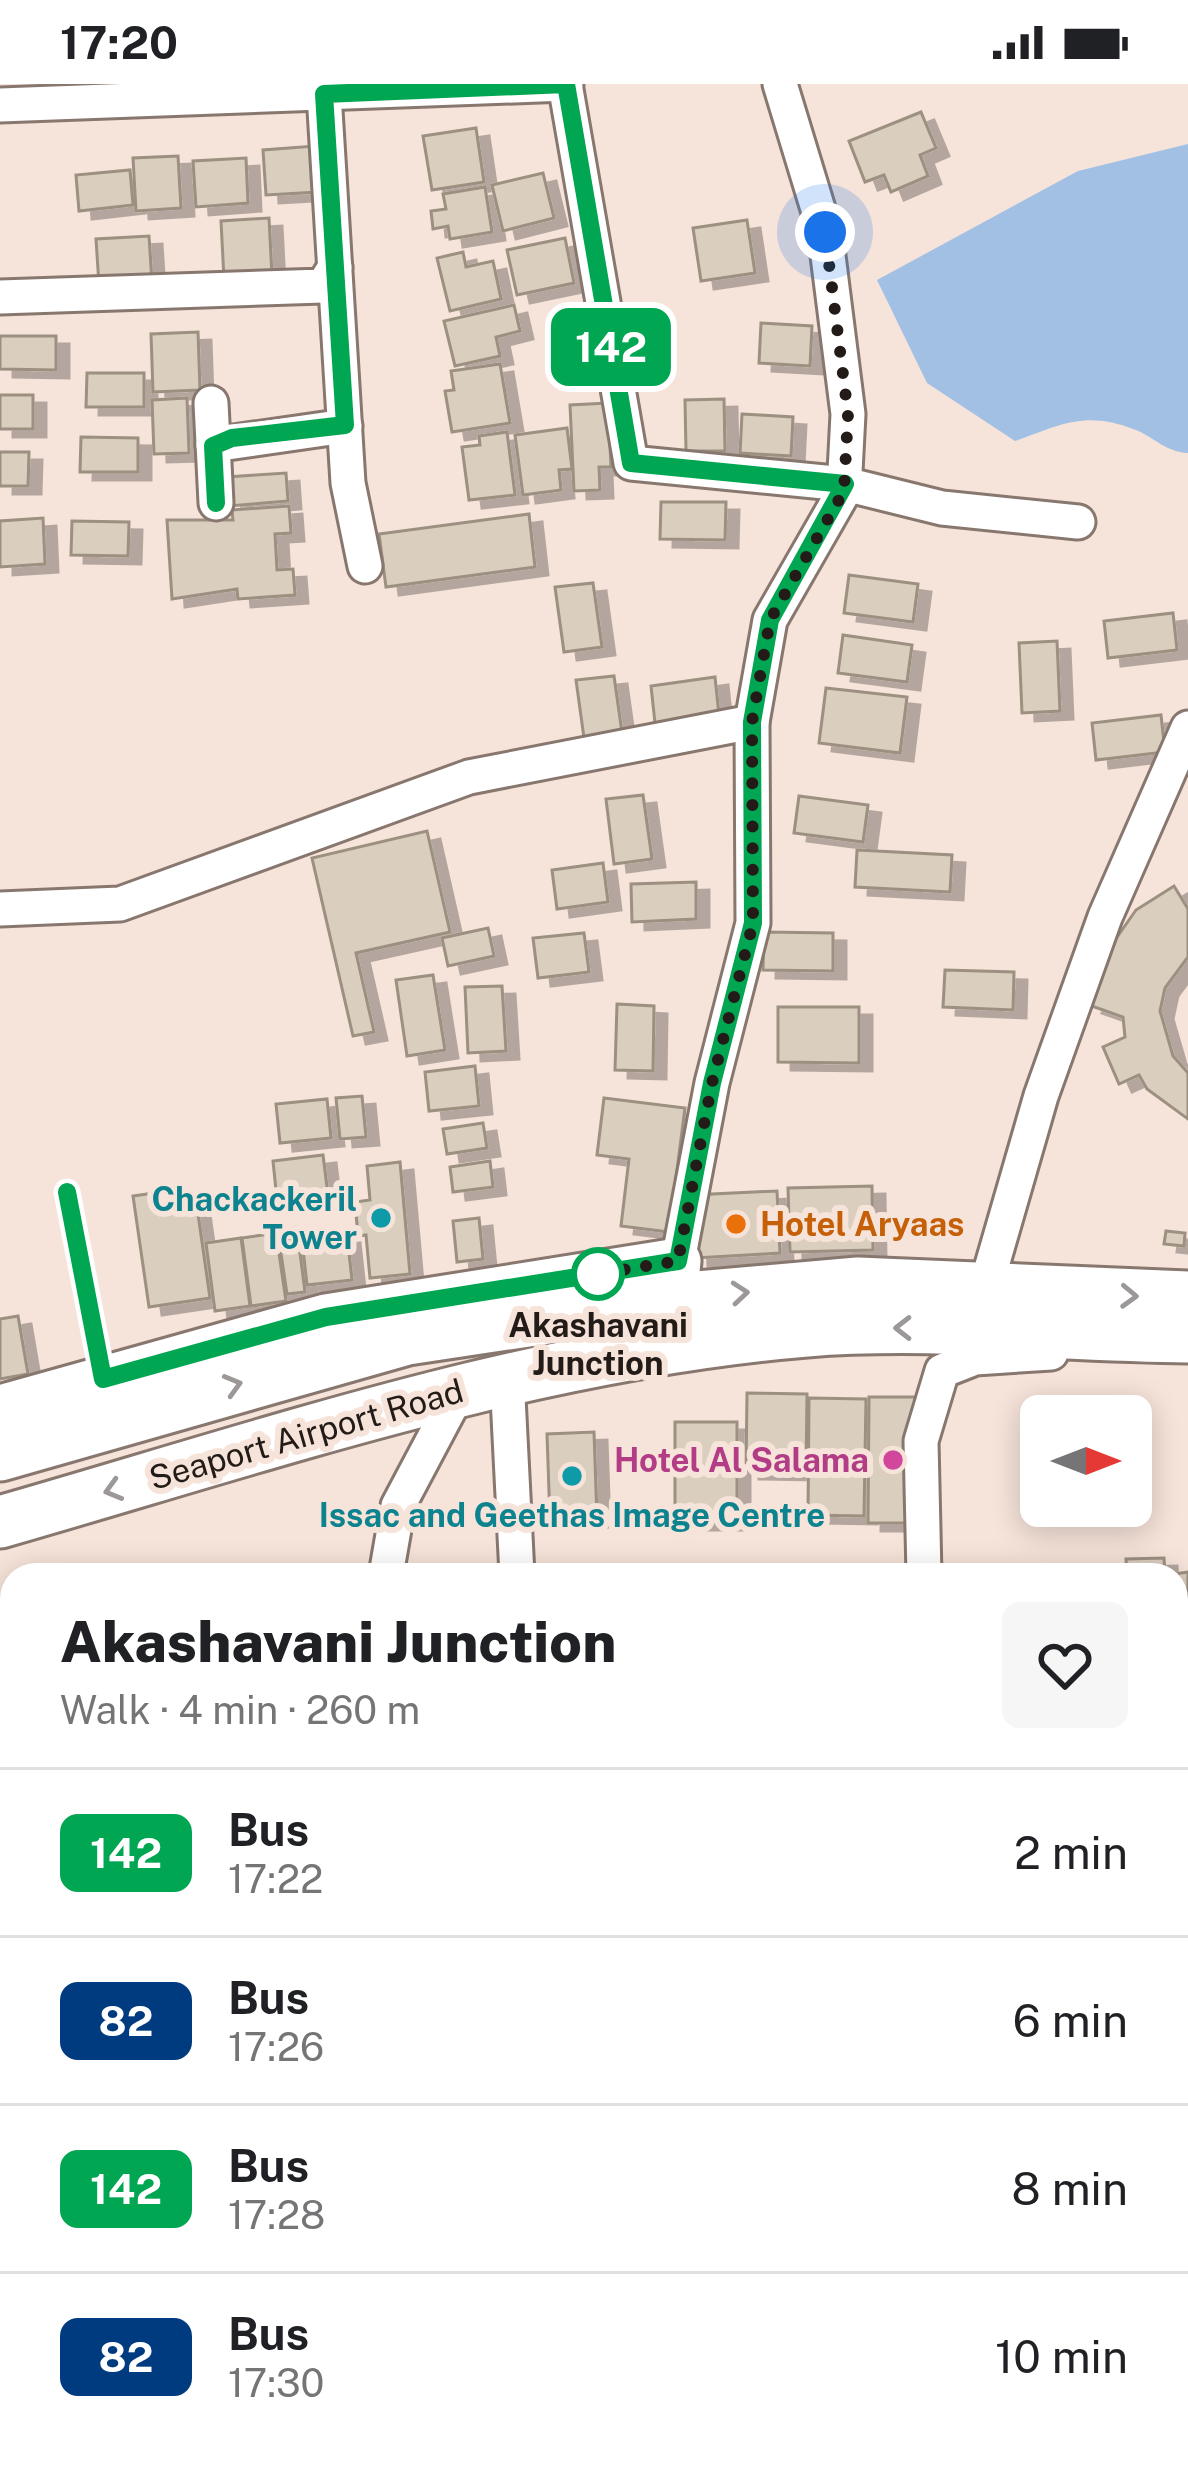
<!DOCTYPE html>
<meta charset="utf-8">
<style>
body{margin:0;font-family:"Public Sans",sans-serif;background:#f6f6f6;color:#202124;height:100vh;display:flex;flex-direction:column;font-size:45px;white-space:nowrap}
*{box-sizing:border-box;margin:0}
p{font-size:39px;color:#757577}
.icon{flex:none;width:66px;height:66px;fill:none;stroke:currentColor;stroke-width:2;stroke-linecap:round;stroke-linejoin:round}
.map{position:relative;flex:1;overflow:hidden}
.sheet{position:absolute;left:0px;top:1479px;width:1188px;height:903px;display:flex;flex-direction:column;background:#fff;border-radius:36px 36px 0 0;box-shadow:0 6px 30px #0003}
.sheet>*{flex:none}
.badge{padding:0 24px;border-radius:18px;font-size:42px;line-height:78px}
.needle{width:78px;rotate:90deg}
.tools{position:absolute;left:1020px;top:1311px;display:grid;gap:24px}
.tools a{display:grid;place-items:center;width:132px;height:132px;border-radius:18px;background:#fff;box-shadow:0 6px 30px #0003;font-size:60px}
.you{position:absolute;width:60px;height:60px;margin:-30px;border:9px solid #fff;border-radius:50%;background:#1a73e8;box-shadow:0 0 0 18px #1a73e833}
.map>.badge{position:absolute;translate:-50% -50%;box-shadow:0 0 0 6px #fff}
.round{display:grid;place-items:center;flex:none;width:126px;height:126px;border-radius:18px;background:#f6f6f6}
.overview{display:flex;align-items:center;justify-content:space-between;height:204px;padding:0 60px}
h1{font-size:57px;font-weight:800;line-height:90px}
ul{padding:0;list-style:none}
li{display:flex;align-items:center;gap:36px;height:168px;padding:0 60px;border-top:3px solid #e0e0e0}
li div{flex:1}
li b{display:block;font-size:45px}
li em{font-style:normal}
li .badge{min-width:132px;font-weight:700;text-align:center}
.status{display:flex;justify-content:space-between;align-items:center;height:84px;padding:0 60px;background:#fff;direction:ltr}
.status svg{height:33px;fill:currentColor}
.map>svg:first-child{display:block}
.water{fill:#a2c0e4}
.building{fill:#dacebe;stroke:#9c9081;stroke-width:3;filter:url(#shadow)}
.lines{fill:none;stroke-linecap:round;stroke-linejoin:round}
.lane-casing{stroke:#88776e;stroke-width:22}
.street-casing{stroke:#88776e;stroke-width:39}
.secondary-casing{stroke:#88776e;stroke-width:51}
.primary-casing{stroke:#88776e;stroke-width:57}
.lane{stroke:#fff;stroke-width:16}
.street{stroke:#fff;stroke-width:33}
.secondary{stroke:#fff;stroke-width:45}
.primary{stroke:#fff;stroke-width:51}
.oneway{stroke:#9c9897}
.line-casing{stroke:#fff;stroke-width:27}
.line{stroke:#00a651;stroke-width:18}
.walk{stroke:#221b17;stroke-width:12;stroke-dasharray:0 21.6}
.culture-dot{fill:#0f9aa8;stroke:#f6e3d9;stroke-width:4.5}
.food-dot{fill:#e8710a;stroke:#f6e3d9;stroke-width:4.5}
.stop-dot{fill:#fff;stroke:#00a651;stroke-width:6}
.hotel-dot{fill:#d1479c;stroke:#f6e3d9;stroke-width:4.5}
.labels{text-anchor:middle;stroke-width:12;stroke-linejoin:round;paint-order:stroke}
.culture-label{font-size:33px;font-weight:bold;fill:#0d838f;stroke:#f6e3d9;text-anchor:end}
.food-label{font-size:33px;font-weight:bold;fill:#c56008;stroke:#f6e3d9;text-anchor:start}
.stop-label{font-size:33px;font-weight:bold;fill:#221b17;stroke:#f6e3d9}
.street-label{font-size:33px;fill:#221b17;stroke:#f6e3d9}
.hotel-label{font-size:33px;font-weight:bold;fill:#b23c85;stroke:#f6e3d9;text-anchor:end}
</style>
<div class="status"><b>17:20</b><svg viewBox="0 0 49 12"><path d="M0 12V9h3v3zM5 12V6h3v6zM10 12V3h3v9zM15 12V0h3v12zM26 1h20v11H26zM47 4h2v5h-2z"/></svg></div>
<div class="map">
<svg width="1188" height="2381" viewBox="0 0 1188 2381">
<defs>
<filter id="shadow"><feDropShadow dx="13" dy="8" stdDeviation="0" flood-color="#0004"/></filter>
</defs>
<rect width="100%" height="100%" fill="#f6e3d9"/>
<!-- water -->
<path class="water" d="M1188 60V369C1166 368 1155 354 1136 346 1086 326 1062 340 1015 357L927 299 877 196 1078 87Z"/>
<!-- building -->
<g class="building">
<path d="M921 28 936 64 920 71 928 92 891 108 884 91 865 98 849 57Z"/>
<path d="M476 44 484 98 432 106 423 52Z"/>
<path d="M315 62 318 108 266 111 263 66Z"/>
<path d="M178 72 181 124 136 127 133 74Z"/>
<path d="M246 74 248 119 196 123 193 77Z"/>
<path d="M130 86 133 121 79 127 76 91Z"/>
<path d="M543 89 554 134 503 147 492 101Z"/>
<path d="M485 103 492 148 450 155 448 142 433 145 431 127 446 125 443 110Z"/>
<path d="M269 134 272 192 224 195 221 137Z"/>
<path d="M747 136 755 189 701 197 693 144Z"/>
<path d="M149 152 152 198 99 201 96 155Z"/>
<path d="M565 154 574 199 517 211 507 166Z"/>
<path d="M463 168 466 183 493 177 501 215 450 227 437 174Z"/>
<path d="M514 221 520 247 496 253 500 272 455 282 444 237Z"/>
<path d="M761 239 812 242 810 282 759 279Z"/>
<path d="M198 248 200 306 153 308 151 250Z"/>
<path d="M0 252H56V286L0 285Z"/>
<path d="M500 280 510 339 452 348 445 307 454 306 451 287Z"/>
<path d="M87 289H144V323H86Z"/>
<rect x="0" y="311" width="33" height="34"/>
<path d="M187 314 189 369 154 370 152 316Z"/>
<path d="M724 315 725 367H686L685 316Z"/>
<path d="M608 319 611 383H599L600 406 574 407 570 321Z"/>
<path d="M742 330 793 333 791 372 740 369Z"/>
<path d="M567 344 572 385 559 386 561 406 523 411 515 351Z"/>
<path d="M507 348 515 411 469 416 462 363 480 361 479 352Z"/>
<path d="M81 353 138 354V388H80Z"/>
<path d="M0 368H29L28 402H0Z"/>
<path d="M286 389 288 417 229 422 227 393Z"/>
<path d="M661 418H726L725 456 660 455Z"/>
<path d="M289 422 291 449 275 450 277 486 293 485 295 511 238 515 237 505 172 515 167 436H233L232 426Z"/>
<path d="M529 430 535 483 386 503 379 450Z"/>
<path d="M43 434 45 480 0 483V437Z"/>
<path d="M72 437 129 438 128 472 71 471Z"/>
<path d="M849 491 918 500 913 538 844 529Z"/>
<path d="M593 499 602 563 564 568 555 503Z"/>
<path d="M1173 529 1177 566 1108 574 1104 537Z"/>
<path d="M843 551 912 561 907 598 838 589Z"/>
<path d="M1057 557 1060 627 1022 629 1019 559Z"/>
<path d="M614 592 623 656 585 661 576 596Z"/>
<path d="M715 593 719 631 655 639 651 602Z"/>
<path d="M826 604 907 613 900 669 819 659Z"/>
<path d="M1161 631 1165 668 1096 676 1092 639Z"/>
<path d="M643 711 652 775 614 780 606 715Z"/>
<path d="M799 712 868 721 863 758 794 749Z"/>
<path d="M427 747 450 848 356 869 374 948 353 952 312 774Z"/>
<path d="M857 766 952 771 950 808 855 803Z"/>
<path d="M603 779 608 818 557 825 552 786Z"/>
<path d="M696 798V835L632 838 631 800Z"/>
<path d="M1174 802 1188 825V873L1165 904 1160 927 1173 972 1188 989V1035L1147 1005 1139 991 1119 1000 1103 963 1125 953 1123 933 1089 921 1113 859 1136 826Z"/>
<path d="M488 844 494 872 448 882 442 854Z"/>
<path d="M764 848 833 849V887L763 886Z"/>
<path d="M584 849 589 888 538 894 533 854Z"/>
<path d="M945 886 1014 888 1013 926 943 923Z"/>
<path d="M433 891 445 966 407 972 396 896Z"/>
<path d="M502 902 506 967 468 969 465 903Z"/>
<path d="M617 920 654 922 653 987 615 986Z"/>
<path d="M778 923H859V979L778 978Z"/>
<path d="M475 982 479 1022 429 1027 425 988Z"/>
<path d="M362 1012 366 1053 340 1055 336 1014Z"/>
<path d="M604 1014 685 1024 669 1148 621 1142 629 1075 597 1071Z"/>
<path d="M327 1015 331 1054 280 1059 276 1020Z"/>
<path d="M483 1039 487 1064 447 1070 443 1045Z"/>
<path d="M323 1071 328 1111 277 1116 273 1077Z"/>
<path d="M490 1077 493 1103 453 1108 450 1083Z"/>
<path d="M400 1078 410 1190 370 1194 366 1151 358 1152 355 1118 370 1116 367 1082Z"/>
<path d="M872 1102 873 1166 790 1168 788 1104Z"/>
<path d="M168 1107 171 1126 197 1123 210 1214 149 1223 133 1112Z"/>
<path d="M777 1107 780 1169 695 1174 692 1111Z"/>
<path d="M479 1134 483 1175 457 1178 453 1137Z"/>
<path d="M1166 1147 1185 1149 1184 1162 1164 1160Z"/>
<path d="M276 1149 286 1217 251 1222 242 1154Z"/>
<path d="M347 1151 352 1196 307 1201 302 1156Z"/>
<path d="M298 1153 305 1208 287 1210 279 1156Z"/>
<path d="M241 1154 250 1222 215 1227 206 1159Z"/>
<path d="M18 1232 28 1290 0 1295V1235Z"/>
<path d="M747 1309 807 1310 806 1388 746 1387Z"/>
<path d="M869 1313H918V1439H868Z"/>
<path d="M809 1314 866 1315 864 1432 808 1431Z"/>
<rect x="675" y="1338" width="62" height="100"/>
<path d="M594 1348 597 1435 550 1437 547 1350Z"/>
<path d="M1164 1474 1165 1491H1127L1126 1475Z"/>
<path d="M1188 1488V1519L1176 1527V1491H1168Z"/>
<path d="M902 2370H1001L1003 2381H904Z"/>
<path d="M1016 2370H1077L1078 2381H1018Z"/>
</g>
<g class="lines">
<defs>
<path id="lane" d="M67 1108 102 1295"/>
<g id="street">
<path d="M565 0 631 379 845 400 942 424 1078 438"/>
<path d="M324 10 348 399 365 482"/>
<path d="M0 21 566 0"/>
<path d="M0 213 323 202 335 183"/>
<path d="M211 319 216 419"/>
<path d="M213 361 345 342"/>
<path d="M0 825 120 820 469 693 752 638"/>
<path d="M678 1177 712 999 753 839 752 638 770 536 844 407 848 330 825 148 780 0"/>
<path d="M980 1223 1041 1012 1105 833 1188 644"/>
<path d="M507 1293 517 1491"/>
<path d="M386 1491 398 1422 459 1307"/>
<path d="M924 1491 921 1357 942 1287 975 1274 1051 1269"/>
<path d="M1176 1643H1188"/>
<path d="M0 1957H12"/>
<path d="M4 2381 12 2361"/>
<path d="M869 2381V2370"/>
</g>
<path id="secondary" d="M0 1324 326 1233 678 1177 674 1215"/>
<g id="primary">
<path d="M0 1371 407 1255 674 1215 858 1199 1188 1213"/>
<path d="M0 1438C265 1362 530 1270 806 1247 933 1237 1061 1252 1188 1253"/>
</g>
</defs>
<!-- lane casing -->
<use href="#lane" class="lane-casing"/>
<!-- street casing -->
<use href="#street" class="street-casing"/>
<!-- secondary casing -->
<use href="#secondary" class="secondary-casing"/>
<!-- primary casing -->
<use href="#primary" class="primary-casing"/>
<!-- lane -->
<use href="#lane" class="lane"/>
<!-- street -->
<use href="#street" class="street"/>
<!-- secondary -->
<use href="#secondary" class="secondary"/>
<!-- primary -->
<use href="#primary" class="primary"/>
</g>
<!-- one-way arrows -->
<defs><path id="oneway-chevron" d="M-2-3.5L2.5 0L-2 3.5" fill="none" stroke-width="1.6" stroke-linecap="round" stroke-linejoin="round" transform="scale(3)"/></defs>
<g class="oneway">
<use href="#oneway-chevron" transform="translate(740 1209) rotate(-5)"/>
<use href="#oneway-chevron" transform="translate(1129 1212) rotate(2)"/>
<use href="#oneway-chevron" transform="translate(903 1244) rotate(-180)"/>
<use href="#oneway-chevron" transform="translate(233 1301) rotate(-16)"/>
<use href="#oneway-chevron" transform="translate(113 1406) rotate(164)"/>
</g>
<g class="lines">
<defs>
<path id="line" d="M67 1108 103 1295 326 1233 678 1177 712 999 753 839 752 638 770 536 845 400 631 379 566 0 324 10 345 341 232 354 213 362 216 419"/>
</defs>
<!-- line casing -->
<use href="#line" class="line-casing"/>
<!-- line -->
<use href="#line" class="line"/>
<!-- walk -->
<path class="walk" d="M598 1190 590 1191 678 1177 712 999 753 839 752 638 770 536 844 407 848 330 825 148"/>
</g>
<!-- markers -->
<g class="culture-dot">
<circle cx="381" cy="1134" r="12"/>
<circle cx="572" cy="1392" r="12"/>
</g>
<circle class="food-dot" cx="736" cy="1140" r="12"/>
<circle class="stop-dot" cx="598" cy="1190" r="24"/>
<circle class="hotel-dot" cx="893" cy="1376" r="12"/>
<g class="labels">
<!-- culture labels -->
<g class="culture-label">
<text x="357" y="1127">Chackackeril<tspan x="357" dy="38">Tower</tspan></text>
<text x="572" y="1443" text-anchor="middle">Issac and Geethas Image Centre</text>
</g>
<!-- food labels -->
<g class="food-label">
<text x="760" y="1152">Hotel Aryaas</text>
</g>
<!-- stop labels -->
<g class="stop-label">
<text x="598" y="1253">Akashavani<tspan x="598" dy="38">Junction</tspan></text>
</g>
<!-- street labels -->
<g class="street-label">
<text transform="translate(306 1350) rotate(-16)" y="12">Seaport Airport Road</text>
</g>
<!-- hotel labels -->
<g class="hotel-label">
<text x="869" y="1388">Hotel Al Salama</text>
</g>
</g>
</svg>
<div class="tools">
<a><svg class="needle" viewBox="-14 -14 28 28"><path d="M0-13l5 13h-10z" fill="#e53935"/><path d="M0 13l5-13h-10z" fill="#757577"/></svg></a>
</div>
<div class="you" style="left:825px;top:148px"></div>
<b class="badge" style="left:611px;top:263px;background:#00a651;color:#fff">142</b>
<section class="sheet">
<div class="overview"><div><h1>Akashavani Junction</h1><p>Walk · 4 min · 260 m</p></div><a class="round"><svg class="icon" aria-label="heart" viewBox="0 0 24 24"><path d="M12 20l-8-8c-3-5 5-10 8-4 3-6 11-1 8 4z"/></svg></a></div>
<ul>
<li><span class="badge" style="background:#00a651;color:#fff">142</span><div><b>Bus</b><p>17:22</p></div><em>2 min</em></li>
<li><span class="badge" style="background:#003b80;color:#fff">82</span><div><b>Bus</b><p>17:26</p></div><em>6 min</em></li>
<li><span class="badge" style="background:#00a651;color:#fff">142</span><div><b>Bus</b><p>17:28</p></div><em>8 min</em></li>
<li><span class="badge" style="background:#003b80;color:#fff">82</span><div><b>Bus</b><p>17:30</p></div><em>10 min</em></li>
</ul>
</section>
</div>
